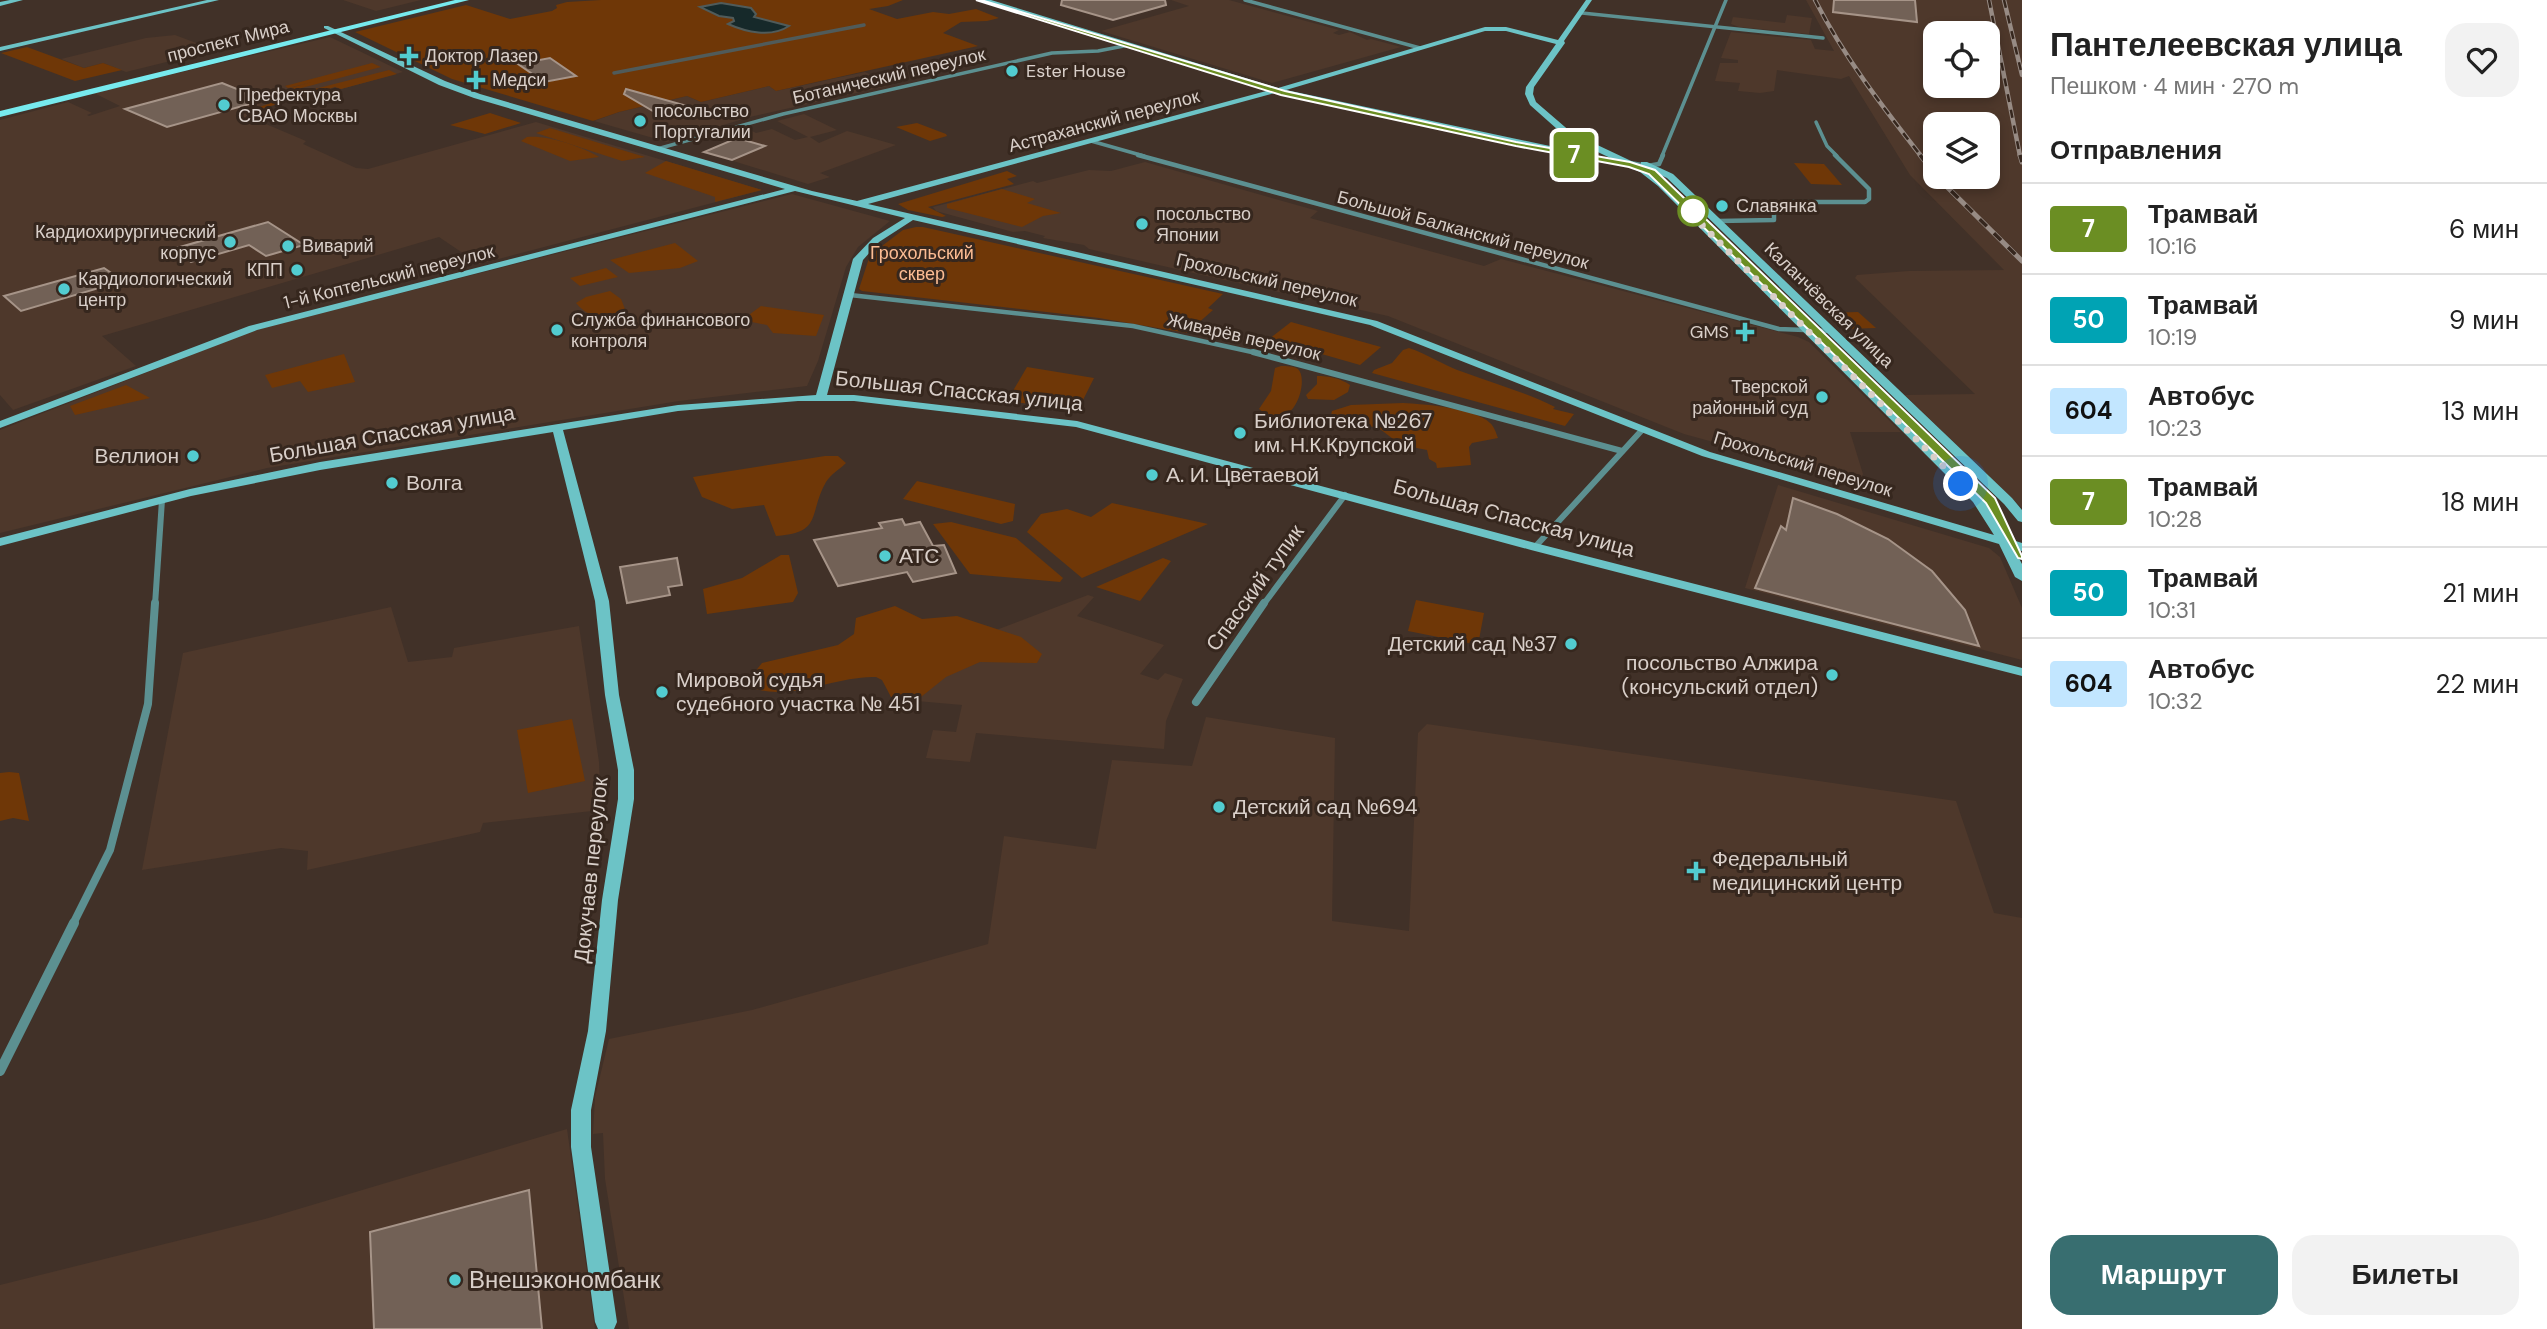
<!DOCTYPE html>
<html lang="ru">
<meta charset="utf-8">
<style>
body{margin:0;font-family:"DM Sans",sans-serif;background:#f2f2f2;color:#222;height:100vh;display:flex;flex-direction:column;font-size:26px;white-space:nowrap}
*{box-sizing:border-box;margin:0}
p{font-size:23px;color:#767676}
.icon{flex:none;width:38px;height:38px;fill:none;stroke:currentColor;stroke-width:2;stroke-linecap:round;stroke-linejoin:round}
.map{position:relative;flex:1;overflow:hidden}
.drawer{display:flex;flex-direction:column;background:#fff;width:525px}
.drawer>*{flex:none}
.badge{padding:0 14px;border-radius:5px;font-size:24px;line-height:46px}
.buttons{position:absolute;left:1923px;top:21px;display:grid;gap:14px}
.buttons a{display:grid;place-items:center;width:77px;height:77px;border-radius:14px;background:#fff;box-shadow:0 4px 10px #0003;font-size:35px}
.you{position:absolute;width:35px;height:35px;margin:-18px;border:5px solid #fff;border-radius:50%;background:#1a73e8;box-shadow:0 0 0 10px #1a73e833}
.map>.badge{position:absolute;translate:-50% -50%;box-shadow:0 0 0 4px #fff}
h2{padding:0 28px;font-size:26px;line-height:63px}
.round{display:grid;place-items:center;flex:none;width:74px;height:74px;border-radius:21px;background:#f2f2f2}
.summary{display:flex;align-items:center;justify-content:space-between;height:119px;padding:0 28px}
h1{font-size:33px;font-weight:600;line-height:52px}
.primary-button{display:flex;gap:14px;margin-top:auto;padding:14px 28px}
.primary-button a{flex:1;height:80px;border-radius:21px;background:#386e70;color:#fff;font-size:28px;font-weight:600;line-height:80px;text-align:center}
.primary-button a+a{background:#f2f2f2;color:#222}
ul{padding:0;list-style:none}
li{display:flex;align-items:center;gap:21px;height:91px;padding:0 28px;border-top:2px solid #e0e0e0}
li div{flex:1}
li b{display:block;font-size:26px}
li em{font-style:normal}
li .badge{min-width:77px;font-weight:700;text-align:center}
main{display:flex;flex:1;min-height:0}
.map>svg:first-child{display:block}
.built{fill:#4e382b;fill-rule:evenodd}
.green{fill:#6f3707}
.water{fill:#16292a;stroke:#505b5a;stroke-width:2}
.lines{fill:none;stroke-linecap:round;stroke-linejoin:round}
.stream{stroke:#505b5a;stroke-width:3.5}
.building{fill:#726156;stroke:#a69488;stroke-width:2}
.street-far4{stroke:#5c9091;stroke-width:3.5}
.street-far3{stroke:#5c9091;stroke-width:4.5}
.street-far2{stroke:#5c9091;stroke-width:6}
.street-far1{stroke:#5c9091;stroke-width:8}
.street{stroke:#5c9091;stroke-width:10}
.secondary{fill:#6cc3c6;fill-rule:evenodd}
.primary{fill:#77eaee;fill-rule:evenodd}
.tram{stroke:#978b84;stroke-width:2}
.rail-far1-casing{stroke:#978b84;stroke-width:4.5}
.rail-casing{stroke:#978b84;stroke-width:5}
.rail-far1{stroke:#36271e;stroke-width:2.5;stroke-dasharray:8;stroke-linecap:butt}
.rail{stroke:#36271e;stroke-width:3.5;stroke-dasharray:10;stroke-linecap:butt}
.line{fill:#6b8e23;stroke:#fff;stroke-width:2}
.walk{stroke:#d9cfc9;stroke-width:7;stroke-dasharray:0 12.6}
.poi-dot{fill:#52ccd0;stroke:#36271e;stroke-width:2.5}
.stop-dot{fill:#fff;stroke:#6b8e23;stroke-width:3.5}
.labels{text-anchor:middle;stroke-width:6;stroke-linejoin:round;paint-order:stroke}
.far-street-label{font-size:18px;fill:#d9cfc9;stroke:#36271e}
.far-poi-label{font-size:18px;fill:#d9cfc9;stroke:#36271e;text-anchor:start}
.far-park-label{font-size:18px;fill:#fcbc93;stroke:#36271e}
.street-label{font-size:21px;fill:#d9cfc9;stroke:#36271e}
.poi-label{font-size:21px;fill:#d9cfc9;stroke:#36271e;text-anchor:start}
.near-poi-label{font-size:24px;fill:#d9cfc9;stroke:#36271e;text-anchor:start}
</style>
<main>
<div class="map">
<svg width="2022" height="1329" viewBox="0 0 2022 1329">
<rect width="100%" height="100%" fill="#413128"/>
<!-- built -->
<g class="built">
<path d="M343 0H421L376 11Z"/>
<path d="M1171 0H1229L1339 30 1333 33 1339 35 1350 32 1367 40 1371 39 1401 47 1272 83 1101 31 1189 6Z"/>
<path d="M1806 0H2022V508L1905 395 1975 394 1855 278 1857 275 1909 271 2004 270 1910 175 1849 76 1841 79 1777 70 1774 91 1760 93 1738 91 1740 83 1715 81 1720 63H1738V60L1721 58 1731 32 1811 40 1815 49 1834 51ZM1936 33H1988V86H1936ZM1936 124H1988V177H1936Z"/>
<path d="M1787 15 1812 18 1809 34 1739 27 1731 24 1733 17 1785 23Z"/>
<path d="M175 35 215 50 126 72 103 63 84 68 61 59 146 38Z"/>
<path d="M330 37 403 72 341 89 335 87 255 111 254 119 306 141 303 144 356 168 368 169 536 122 762 190 479 264 439 237 102 336 136 366 13 410 0 395V120L68 102 92 113 87 115 89 116 120 106 94 93Z"/>
<path d="M865 72 892 85 750 117 700 132 695 131 667 142 594 121 619 112 687 96 701 102 769 86 776 91Z"/>
<path d="M804 114 837 130 810 137 819 143 847 131 896 145 820 173 830 177 808 184 704 152 736 139 722 134 746 128 756 133 772 129 795 140 808 137 777 121Z"/>
<path d="M1145 162 1318 211 1310 218 1484 266 1501 259 1798 337 1809 342 1901 432H1850L1863 474 1859 482 1684 434 1388 316 1211 277 1089 249 1084 245 1043 238 1045 236 1025 231 1013 232 936 211 933 207 1033 181 1037 183 1089 170 1111 171Z"/>
<path d="M792 194 890 221 858 247 846 267 818 361 807 386 679 401 267 468 0 533V430L255 330Z"/>
<path d="M1778 485 1989 548 2000 557 2022 608V660L1745 588Z"/>
<path d="M1088 595 1094 597 1077 616 1164 645 1140 674 1158 680 1165 673 1183 679 1166 721 1164 749 976 733 970 762 926 758 933 730 956 732 962 705 917 701 920 689 904 665Z"/>
<path d="M391 607 408 662 452 657 454 648 579 626 599 762 601 810 483 823 480 832 307 870 308 851 281 848 142 870 183 653Z"/>
<path d="M1206 717 1335 738 1332 921 1409 931 1418 733 1427 724 1956 801 1994 913 2022 918V1329H629L605 1179 603 1133 593 1134 595 1097 609 1039 752 1010 988 944 1004 836 1096 849 1112 760 1192 766Z"/>
<path d="M567 1129 595 1329H0V1285L265 1219Z"/>
</g>
<!-- green -->
<g class="green">
<path d="M601 0H903L888 6 869 9 897 19 933 12 949 14 976 9 999 18 987 21 961 22 943 33 978 46 776 91 769 86 701 102 687 96 619 112 593 121 452 79 355 32 466 5 510 19 552 11 557 8 556 5 567 2Z"/>
<path d="M27 47 84 68 103 63 122 70 75 81 1 53Z"/>
<path d="M372 63 381 67 294 90 290 88 312 82 288 88 285 86Z"/>
<path d="M389 70 397 74 341 89 335 87 254 111 251 110 299 93Z"/>
<path d="M490 113 521 123 485 134 450 125Z"/>
<path d="M917 123 946 134 947 136 930 141 896 127Z"/>
<path d="M550 128 645 157 622 161 536 133Z"/>
<path d="M527 137C548 135 580 146 599 157L570 161 521 141Z"/>
<path d="M666 161 762 190 715 202V197L645 173Z"/>
<path d="M1794 163 1824 164 1842 185 1811 184Z"/>
<path d="M1007 171 1017 176 1007 179 1014 184 928 207 946 216 942 217 908 210 898 204Z"/>
<path d="M1002 189 1035 199 1027 203 1061 213 1043 216 1022 227 947 208V204Z"/>
<path d="M916 227H923L1223 294 1208 308 1213 310 1187 333 1099 318 862 291 859 289 870 255 903 230Z"/>
<path d="M675 243 698 261 680 268 629 273 610 260Z"/>
<path d="M606 268 618 277 580 286 570 278Z"/>
<path d="M610 291 621 299 625 309C607 320 590 320 576 303L586 297Z"/>
<path d="M761 306 824 315 816 336 773 333 767 325 742 320Z"/>
<path d="M1858 312 1876 328 1843 329 1825 313Z"/>
<path d="M1291 322 1381 347 1360 365 1269 339Z"/>
<path d="M1409 348C1428 354 1444 366 1463 372 1495 384 1525 392 1555 407L1553 409 1574 414 1565 426 1372 373 1374 370 1392 363 1403 350Z"/>
<path d="M344 354 355 382 308 392 300 381 272 388 265 375Z"/>
<path d="M1281 366C1286 366 1294 366 1298 369 1310 380 1293 438 1259 409L1271 391 1275 368Z"/>
<path d="M1027 367 1094 378 1078 410 1007 401Z"/>
<path d="M1317 376C1329 376 1340 378 1350 385L1348 392 1334 400 1308 399 1306 395 1317 384Z"/>
<path d="M126 385 150 398 75 415 70 406Z"/>
<path d="M1403 403C1423 404 1476 408 1490 423 1494 426 1496 433 1498 438L1472 443 1469 447 1471 465 1437 468 1436 463 1429 459 1427 450 1401 445 1380 429 1331 415 1332 411 1351 405Z"/>
<path d="M825 456H838L846 463C840 469 831 474 826 482 808 514 823 533 776 536L764 505 732 509 702 497 693 477Z"/>
<path d="M917 481 1015 504 1013 521 1001 524 903 499Z"/>
<path d="M1112 503 1208 524 1082 578 1027 532 1041 514 1067 509 1091 517Z"/>
<path d="M951 522 1016 538 1063 578 1060 582 970 574 933 524Z"/>
<path d="M781 555H789L798 593 793 602 707 614 703 589 742 578Z"/>
<path d="M1163 558 1171 561 1140 601 1096 587Z"/>
<path d="M1416 600 1484 613 1478 645 1408 631Z"/>
<path d="M895 606 922 619 957 616 1021 637 1042 654 1037 663 980 662 946 677 921 697H891L882 680 876 677C836 675 781 706 745 684L762 663 838 645 854 634 856 618Z"/>
<path d="M572 719 585 781 528 793 517 730Z"/>
<path d="M9 772 19 773 29 821 13 818 0 821V773Z"/>
</g>
<!-- water -->
<path class="water" d="M721 3 751 8 756 14 754 17 789 26C771 38 746 32 728 24L734 21 733 18 719 16 700 7Z"/>
<g class="lines">
<!-- stream -->
<path class="stream" d="M614 73 864 25"/>
</g>
<!-- building -->
<g class="building">
<path d="M1062 0H1165L1166 5 1113 20 1061 5Z"/>
<path d="M1834 0H1915L1917 22 1833 12Z"/>
<path d="M550 58 576 76 544 82 518 64Z"/>
<path d="M222 83 264 100 167 127 125 109Z"/>
<path d="M626 89 691 107 663 117 624 94Z"/>
<path d="M737 138 765 146 732 160 704 152Z"/>
<path d="M268 222 304 245 266 256 249 245 191 262 173 249Z"/>
<path d="M104 268 123 281 21 311 4 296Z"/>
<path d="M1793 498 1837 514 1888 539 1932 571 1965 610 1979 646 1755 588 1781 526 1786 530Z"/>
<path d="M902 519 905 525 920 522 933 546 944 545 956 573 913 582 907 572 838 586 814 540 882 528 879 523Z"/>
<path d="M677 558 682 585 668 587 670 595 627 603 620 567Z"/>
<path d="M529 1190 542 1329H374L370 1232Z"/>
</g>
<g class="lines">
<!-- street-far4 -->
<g class="street-far4">
<path d="M1245 0 1420 48"/>
<path d="M1582 13 1823 38"/>
<path d="M1816 122 1827 146 1837 156"/>
<path d="M1091 141 1144 156"/>
<path d="M657 149 783 114 1052 53 1098 51 1129 45"/>
<path d="M1662 156 1726 0"/>
</g>
<!-- street-far3 -->
<g class="street-far3">
<path d="M1138 155 1779 329 1830 331"/>
<path d="M1630 163 1647 166 1659 164 1663 155"/>
<path d="M1718 221 1774 220V213L1782 202H1865L1869 199V189L1835 155"/>
<path d="M850 295 1133 326 1261 354"/>
</g>
<!-- street-far2 -->
<g class="street-far2">
<path d="M1253 352 1622 451"/>
<path d="M1535 547 1642 430"/>
<path d="M155 605 162 500"/>
<path d="M1263 605 1345 495"/>
</g>
<!-- street-far1 -->
<g class="street-far1">
<path d="M1196 702 1264 603"/>
<path d="M73 924 110 850 148 704 155 603"/>
</g>
<!-- street -->
<path class="street" d="M0 1071 74 923"/>
<!-- secondary -->
<g class="secondary">
<path d="M10 0H23L0 6V2Z"/>
<path d="M207 0H219L0 51V47Z"/>
<path d="M981 0H991L1278 88 1485 27H1506L1558 40 1586 0H1592L1564 41 1565 43 1534 87 1533 94 1536 102 1572 133 1646 168 1664 182 1981 496 2000 522 2009 539 2022 543V551L2014 549 2022 564V581L2015 577 1999 544 1702 456 1370 325 913 220 879 242 863 260 827 395H854L1077 421 1539 544 2022 668V676L1531 550 1076 427 854 401H798L678 411 563 430 609 601 619 695 634 770V799L618 900 606 1031 591 1110V1147L617 1322 614 1329H598L595 1322 571 1147V1110L588 1031 602 900 618 799V770L605 695 595 601 553 432 320 470 191 496 0 546V538L190 489 320 462 678 405 816 395 853 259 873 238 905 218 795 191 257 330 0 428V421L249 326 785 189 474 98 439 85 324 28V26H328L445 81 480 94 812 191 857 201 1270 90ZM1485 31H1506L1556 44 1526 87 1525 94 1530 105 1566 137 1640 172 1658 186 1973 502 1994 535 1710 452 1377 321 868 204 1278 92 1605 161V157H1602L1286 90Z"/>
<path d="M1641 162H1647L1673 174 2012 498 2022 510V522L2018 521 2004 504 1667 178 1641 166Z"/>
</g>
<!-- primary -->
<path class="primary" d="M455 0H469L0 117V111Z"/>
<!-- tram -->
<path class="tram" d="M979 0 1283 93 1536 148 1630 165 1652 172 1991 501 2022 556"/>
<defs>
<g id="rail-far1">
<path d="M1815 0C1844 57 1882 106 1921 156"/>
<path d="M1989 0 2020 156"/>
<path d="M2004 0 2022 75"/>
</g>
<g id="rail">
<path d="M1920 155 1936 175"/>
<path d="M2020 155 2022 162"/>
<path d="M1937 177 2022 261"/>
</g>
</defs>
<!-- rail-far1 casing -->
<use href="#rail-far1" class="rail-far1-casing"/>
<!-- rail casing -->
<use href="#rail" class="rail-casing"/>
<!-- rail-far1 -->
<use href="#rail-far1" class="rail-far1"/>
<!-- rail -->
<use href="#rail" class="rail"/>
</g>
<!-- line -->
<path class="line" d="M976 0H981L1285 91 1516 142 1630 162 1655 170 1995 498 2022 556V559L2018 558 1986 503 1649 174 1629 167 1516 146 1281 95Z"/>
<g class="lines">
<!-- walk -->
<path class="walk" d="M1693 211H1688L1961 484"/>
</g>
<!-- markers -->
<g class="poi-dot">
<path d="M405.5 45.5h7v7h7v7h-7v7h-7v-7h-7v-7h7z"/>
<circle cx="1012" cy="71" r="7"/>
<path d="M472.5 69.5h7v7h7v7h-7v7h-7v-7h-7v-7h7z"/>
<circle cx="224" cy="105" r="7"/>
<circle cx="640" cy="121" r="7"/>
<circle cx="1722" cy="206" r="7"/>
<circle cx="1142" cy="224" r="7"/>
<circle cx="230" cy="242" r="7"/>
<circle cx="288" cy="246" r="7"/>
<circle cx="297" cy="270" r="7"/>
<circle cx="64" cy="289" r="7"/>
<circle cx="557" cy="330" r="7"/>
<path d="M1741.5 321.5h7v7h7v7h-7v7h-7v-7h-7v-7h7z"/>
<circle cx="1822" cy="397" r="7"/>
<circle cx="1240" cy="433" r="7"/>
<circle cx="193" cy="456" r="7"/>
<circle cx="1152" cy="475" r="7"/>
<circle cx="392" cy="483" r="7"/>
<circle cx="885" cy="556" r="7"/>
<circle cx="1571" cy="644" r="7"/>
<circle cx="1832" cy="675" r="7"/>
<circle cx="662" cy="692" r="7"/>
<circle cx="1219" cy="807" r="7"/>
<path d="M1692.5 860.5h7v7h7v7h-7v7h-7v-7h-7v-7h7z"/>
<circle cx="455" cy="1280" r="7"/>
</g>
<circle class="stop-dot" cx="1693" cy="211" r="14"/>
<g class="labels">
<!-- far-street labels -->
<g class="far-street-label">
<text transform="translate(228 41) rotate(-14)" y="6">проспект Мира</text>
<text transform="translate(889 76) rotate(-13)" y="6">Ботанический переулок</text>
<text transform="translate(1104 121) rotate(-15)" y="6">Астраханский переулок</text>
<text transform="translate(1463 230) rotate(15)" y="6">Большой Балканский переулок</text>
<text transform="translate(389 277) rotate(-14)" y="6">1-й Коптельский переулок</text>
<text transform="translate(1267 280) rotate(13)" y="6">Грохольский переулок</text>
<text transform="translate(1829 305) rotate(44)" y="6">Каланчёвская улица</text>
<text transform="translate(1244 337) rotate(13)" y="6">Живарёв переулок</text>
<text transform="translate(1803 464) rotate(17)" y="6">Грохольский переулок</text>
</g>
<!-- far-poi labels -->
<g class="far-poi-label">
<text x="425" y="62">Доктор Лазер</text>
<text x="1026" y="77">Ester House</text>
<text x="492" y="86">Медси</text>
<text x="238" y="101">Префектура<tspan x="238" dy="21">СВАО Москвы</tspan></text>
<text x="654" y="117">посольство<tspan x="654" dy="21">Португалии</tspan></text>
<text x="1736" y="212">Славянка</text>
<text x="1156" y="220">посольство<tspan x="1156" dy="21">Японии</tspan></text>
<text x="216" y="238" text-anchor="end">Кардиохирургический<tspan x="216" dy="21">корпус</tspan></text>
<text x="302" y="252">Виварий</text>
<text x="283" y="276" text-anchor="end">КПП</text>
<text x="78" y="285">Кардиологический<tspan x="78" dy="21">центр</tspan></text>
<text x="571" y="326">Служба финансового<tspan x="571" dy="21">контроля</tspan></text>
<text x="1729" y="338" text-anchor="end">GMS</text>
<text x="1808" y="393" text-anchor="end">Тверской<tspan x="1808" dy="21">районный суд</tspan></text>
</g>
<!-- far-park labels -->
<g class="far-park-label">
<text x="922" y="259">Грохольский<tspan x="922" dy="21">сквер</tspan></text>
</g>
<!-- street labels -->
<g class="street-label">
<text transform="translate(959 391) rotate(6)" y="7">Большая Спасская улица</text>
<text transform="translate(392 434) rotate(-10)" y="7">Большая Спасская улица</text>
<text transform="translate(1514 518) rotate(15)" y="7">Большая Спасская улица</text>
<text transform="translate(1255 588) rotate(-54)" y="7">Спасский тупик</text>
<text transform="translate(591 870) rotate(-84)" y="7">Докучаев переулок</text>
</g>
<!-- poi labels -->
<g class="poi-label">
<text x="1254" y="428">Библиотека №267<tspan x="1254" dy="24">им. Н.К.Крупской</tspan></text>
<text x="179" y="463" text-anchor="end">Веллион</text>
<text x="1166" y="482">А. И. Цветаевой</text>
<text x="406" y="490">Волга</text>
<text x="899" y="563">АТС</text>
<text x="1557" y="651" text-anchor="end">Детский сад №37</text>
<text x="1818" y="670" text-anchor="end">посольство Алжира<tspan x="1818" dy="24">(консульский отдел)</tspan></text>
<text x="676" y="687">Мировой судья<tspan x="676" dy="24">судебного участка № 451</tspan></text>
<text x="1233" y="814">Детский сад №694</text>
<text x="1712" y="866">Федеральный<tspan x="1712" dy="24">медицинский центр</tspan></text>
</g>
<!-- near-poi labels -->
<g class="near-poi-label">
<text x="469" y="1288">Внешэкономбанк</text>
</g>
</g>
</svg>
<div class="buttons">
<a><svg class="icon" aria-label="locate" viewBox="0 0 24 24"><circle cx="12" cy="12" r="6"/><path d="M12 2v4M12 18v4M2 12h4M18 12h4"/></svg></a>
<a><svg class="icon" aria-label="layers" viewBox="0 0 24 24"><path d="M12 4l9 5-9 5-9-5zM3 14l9 5 9-5"/></svg></a>
</div>
<div class="you" style="left:1961px;top:484px"></div>
<b class="badge" style="left:1574px;top:155px;background:#6b8e23;color:#fff">7</b>
</div>
<section class="drawer">
<div class="summary"><div><h1>Пантелеевская улица</h1><p>Пешком · 4 мин · 270 m</p></div><a class="round"><svg class="icon" aria-label="heart" viewBox="0 0 24 24"><path d="M12 20l-8-8c-3-5 5-10 8-4 3-6 11-1 8 4z"/></svg></a></div>
<h2>Отправления</h2>
<ul>
<li><span class="badge" style="background:#6b8e23;color:#fff">7</span><div><b>Трамвай</b><p>10:16</p></div><em>6 мин</em></li>
<li><span class="badge" style="background:#00a3b4;color:#fff">50</span><div><b>Трамвай</b><p>10:19</p></div><em>9 мин</em></li>
<li><span class="badge" style="background:#c2e6ff;color:#111">604</span><div><b>Автобус</b><p>10:23</p></div><em>13 мин</em></li>
<li><span class="badge" style="background:#6b8e23;color:#fff">7</span><div><b>Трамвай</b><p>10:28</p></div><em>18 мин</em></li>
<li><span class="badge" style="background:#00a3b4;color:#fff">50</span><div><b>Трамвай</b><p>10:31</p></div><em>21 мин</em></li>
<li><span class="badge" style="background:#c2e6ff;color:#111">604</span><div><b>Автобус</b><p>10:32</p></div><em>22 мин</em></li>
</ul>
<div class="primary-button"><a>Маршрут</a><a>Билеты</a></div>
</section>
</main>
